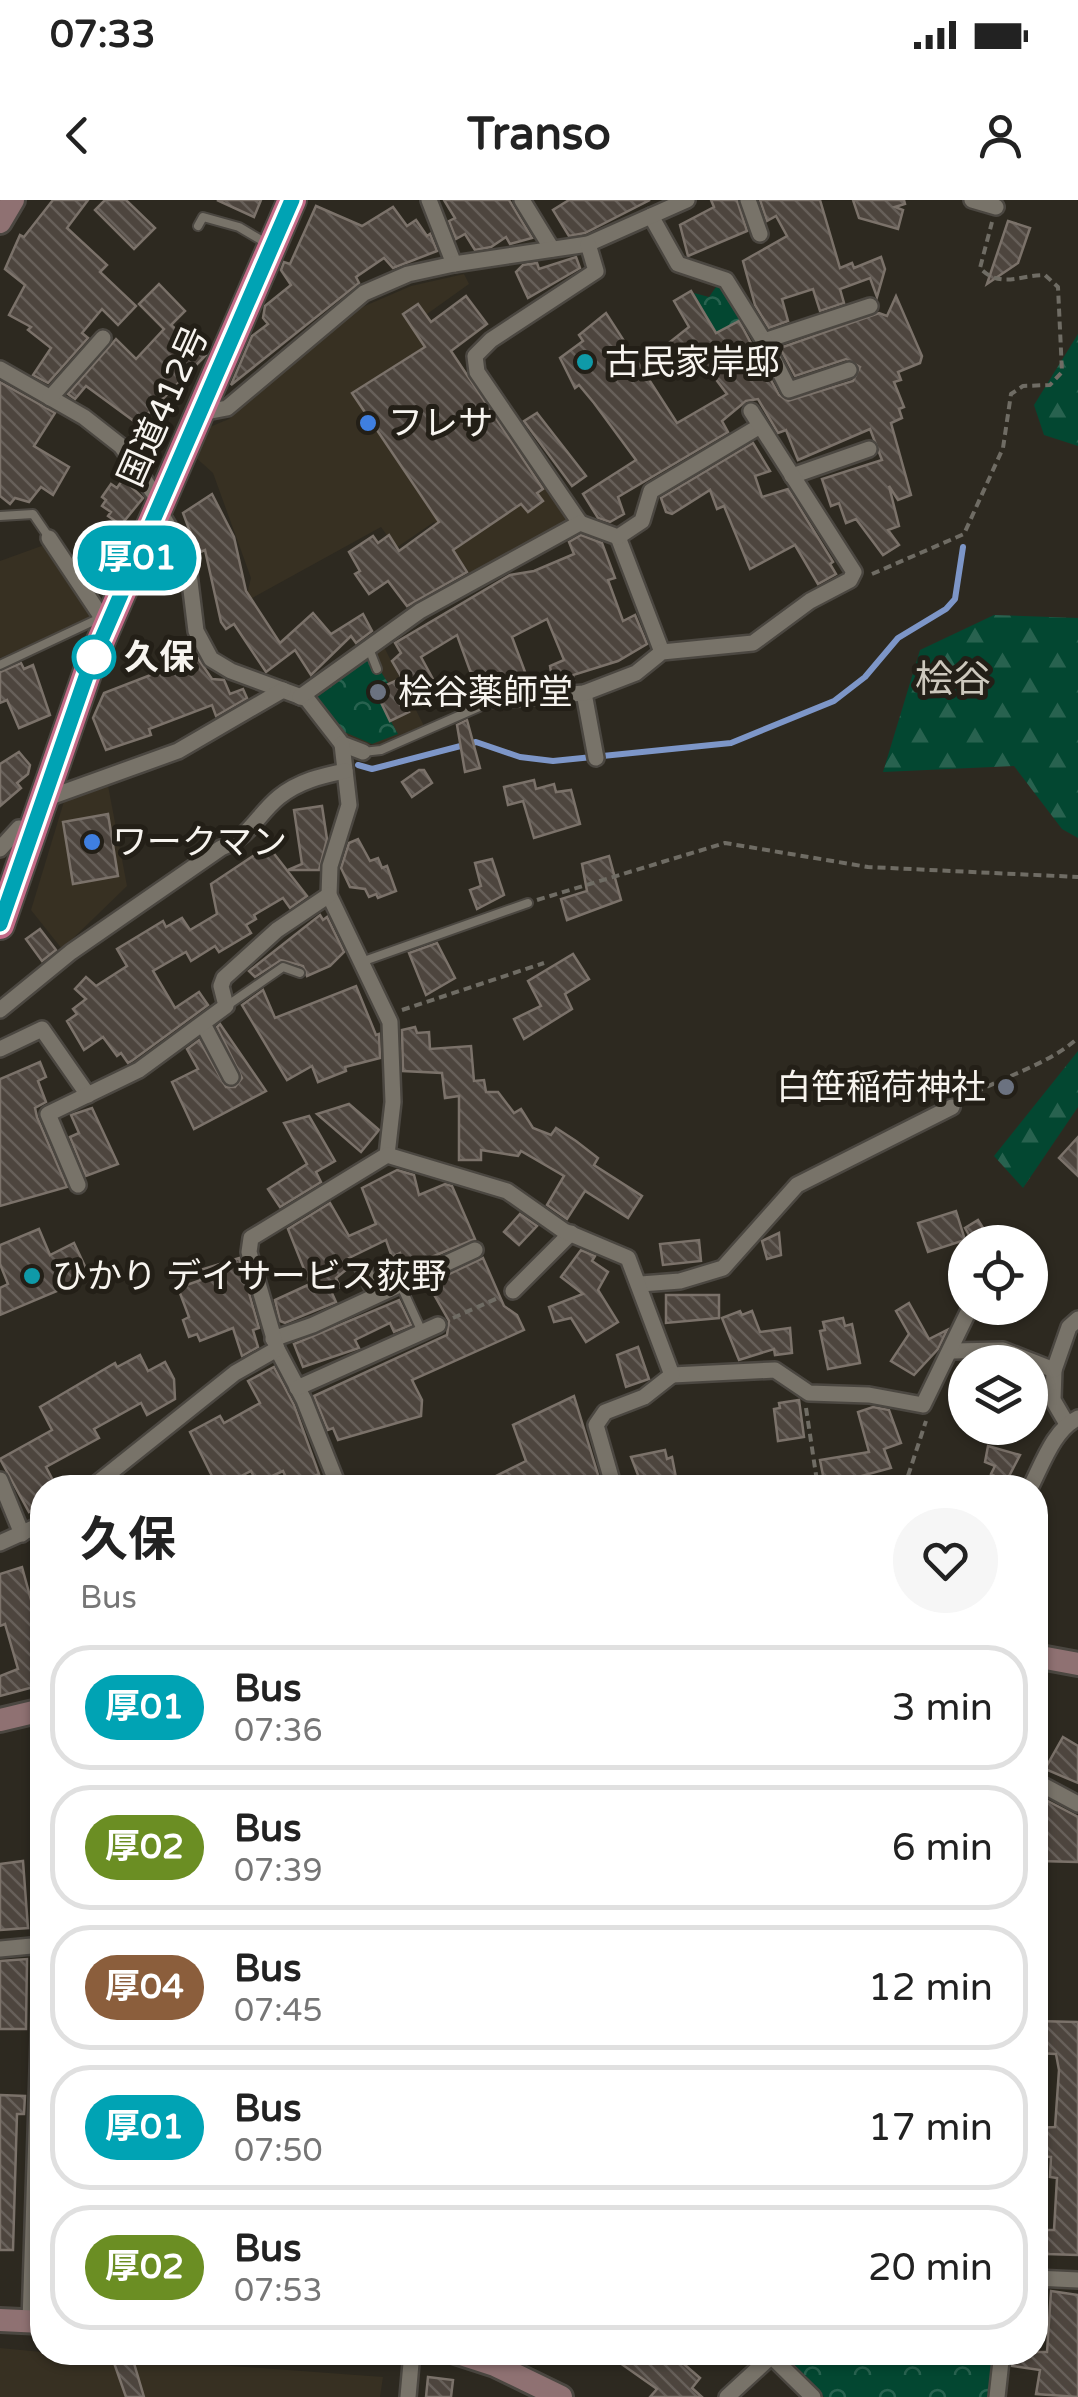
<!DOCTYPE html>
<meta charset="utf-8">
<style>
body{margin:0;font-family:"Varela Round","Noto Sans JP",sans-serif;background:#f6f6f6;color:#222;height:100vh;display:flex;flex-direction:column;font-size:38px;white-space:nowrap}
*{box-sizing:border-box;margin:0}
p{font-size:32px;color:#767676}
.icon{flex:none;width:55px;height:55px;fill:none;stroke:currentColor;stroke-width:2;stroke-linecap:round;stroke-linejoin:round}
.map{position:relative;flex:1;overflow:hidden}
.side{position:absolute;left:30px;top:1275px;width:1018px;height:890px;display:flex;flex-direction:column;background:#fff;border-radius:40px;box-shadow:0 2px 8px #0004}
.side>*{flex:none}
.badge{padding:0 20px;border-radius:32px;font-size:35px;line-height:65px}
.controls{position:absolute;left:948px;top:1025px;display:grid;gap:20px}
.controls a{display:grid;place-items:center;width:100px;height:100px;border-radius:50%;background:#fff;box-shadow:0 2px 8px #0004;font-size:50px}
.map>.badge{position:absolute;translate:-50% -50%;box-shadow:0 0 0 5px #fff}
.round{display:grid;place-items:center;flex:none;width:105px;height:105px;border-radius:52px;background:#f6f6f6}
.summary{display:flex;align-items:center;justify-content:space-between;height:170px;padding:0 50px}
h1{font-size:48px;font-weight:700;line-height:75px}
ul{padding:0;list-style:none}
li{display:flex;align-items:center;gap:30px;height:125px;margin:0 20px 15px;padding:0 30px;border:5px solid #e0e0e0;border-radius:40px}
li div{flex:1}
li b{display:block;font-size:38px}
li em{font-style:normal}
li .badge{min-width:110px;font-weight:700;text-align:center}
.status{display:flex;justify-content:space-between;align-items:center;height:70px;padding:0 50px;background:#fff;direction:ltr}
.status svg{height:28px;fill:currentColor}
header{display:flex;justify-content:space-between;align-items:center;height:130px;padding:0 50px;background:#fff;font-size:45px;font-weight:700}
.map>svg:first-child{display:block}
.built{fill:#373022}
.forest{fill:url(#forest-firs)}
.park{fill:url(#park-crowns)}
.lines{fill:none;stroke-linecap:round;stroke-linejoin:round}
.stream{stroke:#7d96c8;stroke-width:6}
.building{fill:url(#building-back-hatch);stroke:#7b726a;stroke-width:2.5}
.lane-casing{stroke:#4b4741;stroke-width:12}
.street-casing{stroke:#4b4741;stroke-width:20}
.secondary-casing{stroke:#4b4741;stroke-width:28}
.highway-casing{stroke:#4b4741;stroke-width:32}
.path{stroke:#6f6c64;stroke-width:4;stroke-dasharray:8 5;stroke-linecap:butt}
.lane{stroke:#787369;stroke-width:8}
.street{stroke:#787369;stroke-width:15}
.secondary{stroke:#8f7172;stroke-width:22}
.highway{stroke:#c46b88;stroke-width:28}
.line-casing{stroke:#fff;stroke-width:22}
.line{stroke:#00a3b4;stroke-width:15}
.culture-dot{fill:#0f9aa8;stroke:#231f17;stroke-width:4}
.shop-dot{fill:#3f7fe0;stroke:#231f17;stroke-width:4}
.stop-dot{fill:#fff;stroke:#00a3b4;stroke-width:5}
.worship-dot{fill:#6b7280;stroke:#231f17;stroke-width:4}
.labels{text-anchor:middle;stroke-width:10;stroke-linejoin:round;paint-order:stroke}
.poi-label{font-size:35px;fill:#f7f4ef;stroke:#231f17;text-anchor:start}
.street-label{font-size:35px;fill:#f7f4ef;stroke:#231f17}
.stop-label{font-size:35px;font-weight:bold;fill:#f7f4ef;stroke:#231f17;text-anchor:start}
.neighbourhood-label{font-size:38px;fill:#cdc8bd;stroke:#231f17}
</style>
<div class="status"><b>07:33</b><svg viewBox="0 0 49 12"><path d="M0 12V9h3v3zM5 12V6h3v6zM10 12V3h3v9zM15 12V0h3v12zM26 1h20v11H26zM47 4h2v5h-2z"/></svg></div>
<header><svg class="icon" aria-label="back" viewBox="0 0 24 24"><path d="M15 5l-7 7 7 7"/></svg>Transo<svg class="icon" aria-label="person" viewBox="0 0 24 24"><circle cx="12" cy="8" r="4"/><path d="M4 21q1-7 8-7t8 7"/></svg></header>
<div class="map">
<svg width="1078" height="2197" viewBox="0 0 1078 2197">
<defs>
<pattern id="forest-firs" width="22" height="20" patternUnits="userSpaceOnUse" patternTransform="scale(2.5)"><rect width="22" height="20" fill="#034731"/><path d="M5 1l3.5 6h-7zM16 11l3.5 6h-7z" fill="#28624f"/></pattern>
<pattern id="park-crowns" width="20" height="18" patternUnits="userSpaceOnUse" patternTransform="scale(2.5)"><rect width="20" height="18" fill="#034731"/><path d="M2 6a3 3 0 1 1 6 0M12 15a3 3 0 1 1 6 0" fill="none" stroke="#28624f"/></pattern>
<pattern id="building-back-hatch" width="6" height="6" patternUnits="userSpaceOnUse" patternTransform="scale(2.5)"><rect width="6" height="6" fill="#4d453e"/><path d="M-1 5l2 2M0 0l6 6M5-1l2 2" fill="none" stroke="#67605a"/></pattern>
</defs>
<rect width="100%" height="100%" fill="#2d2920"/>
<!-- built -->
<g class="built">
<path d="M464 74 469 84 427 114 569 323 471 375 434 322 396 348 381 327 245 402 251 378 213 273 193 255 205 229 229 219 360 108 411 86Z"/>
<path d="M47 344 96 415 0 458V361Z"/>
<path d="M381 441 424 526 386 544 354 545 338 535 313 494Z"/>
<path d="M107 580 127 686 62 749 31 710 65 598Z"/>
<path d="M0 2148 42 2152 383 2177 380 2197H0Z"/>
</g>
<!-- forest -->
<g class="forest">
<path d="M1078 134V246L1044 235 1034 205Z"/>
<path d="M994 415 1078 418V638L1062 629 1014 566 883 572 920 450Z"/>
<path d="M1078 851V907L1023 988 994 956Z"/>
</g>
<!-- park -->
<g class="park">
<path d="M718 84 742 119 717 134 694 93 709 97Z"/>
<path d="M369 453 388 483 374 491 398 534 372 544 342 531 317 497 331 487 327 482Z"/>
<path d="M788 2152 996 2153 991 2197H824L787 2161Z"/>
</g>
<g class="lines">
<!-- stream -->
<path class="stream" d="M358 565 372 569 476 542 520 557 553 561 731 543 834 501 865 477 898 438 946 409 955 399 963 347"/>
</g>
<!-- building -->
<g class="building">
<path d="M53 0H88L67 28 107 65 100 72 136 106 118 125 102 109 82 133 88 138 48 183 33 175 51 148 28 130 31 127 9 115 25 85 5 69 20 35 24 37Z"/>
<path d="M105 0H126L155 28 134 49 95 10Z"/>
<path d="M217 0H261L254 17Z"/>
<path d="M444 0H509L532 38 510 44 506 37 491 47 475 50 465 34 456 39 449 21 455 18Z"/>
<path d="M569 0H650L585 33 569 36 553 10Z"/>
<path d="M711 0H737L747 31 688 56 680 25 714 7Z"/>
<path d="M760 0H820L840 68 852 63 854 68 881 57 885 69 877 97 870 78 840 89 844 103 820 111 813 89 782 99 788 121 769 128 755 105 743 61 787 36 776 16 767 21Z"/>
<path d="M853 0H904L905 4 895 7 903 10 898 29 859 18Z"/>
<path d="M316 6 362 26 393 7 407 26 416 20 427 36 430 34 437 51 393 68 384 58 356 77 359 83 231 185 252 136 268 124 263 118 265 106 291 85 281 70 284 62 290 64Z"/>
<path d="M1008 21 1030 28 1018 63 987 84Z"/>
<path d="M576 57 580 68 528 98 516 72 523 65 537 63 539 69Z"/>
<path d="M159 84 185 111 171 125 206 155 138 224 86 186 75 199 68 194 116 139 136 159 164 129 139 104Z"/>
<path d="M691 91 716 133 739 121 779 195 788 201 853 181 860 167 846 159 795 176 780 148 879 113 887 116 896 96 922 156 920 163 898 172 901 180 894 182 904 207 899 209 902 218 891 223 911 295 898 300 889 286 899 326 888 330 899 345 883 355 856 319 846 323 839 303 831 306 822 279 882 260 870 229 798 260 786 230 778 233 758 199 746 201 722 221 728 232 618 297 624 314 610 322 598 318 583 294 636 260 594 203 579 185 575 188 560 158 583 141 579 135 606 113 677 223 727 194 705 165 690 169 670 142 689 127 674 101Z"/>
<path d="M466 96 487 124 451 151 543 289 537 293 543 301 528 312 521 304 453 350 467 372 407 406 388 381 369 394 355 374 360 371 349 352 373 336 378 343 389 335 399 351 439 322 352 193 425 147 403 114 418 104 431 122Z"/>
<path d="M0 182 55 213 34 246 69 267 53 295 41 287 29 302 15 298 10 304 0 296Z"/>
<path d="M537 213 586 276 572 286 524 221Z"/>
<path d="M753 243 770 271 755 276 762 297 788 289 833 362 830 364 836 374 818 384 795 345 750 369 724 306 717 309 710 290 672 314 666 312 661 298Z"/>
<path d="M123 279 143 298 121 325 108 316 111 312 102 306 106 300 102 297 111 284 117 288Z"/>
<path d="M212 294 234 337 246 391 280 443 313 413 331 434 363 414 372 431 356 443 351 436 311 475 295 450 266 472 234 424 226 429 221 422 205 350 198 353 183 313Z"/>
<path d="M581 335 602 343 615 378 608 380 623 421 635 415 647 444 618 461 573 475 574 480 553 484 550 466 564 460 547 419 512 437 528 480 458 502 453 482 472 476 457 435 421 457 434 481 401 497 409 512 390 521 375 490 402 478 392 461 401 453 395 443 510 375 534 371 574 354 569 342Z"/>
<path d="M197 457 212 479 224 480 230 494 243 489 247 498 216 516 212 505 149 529 151 535 106 550 93 518 104 493Z"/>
<path d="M21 463 24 469 33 465 50 515 19 528 7 500 0 503V472Z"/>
<path d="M467 520 480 568 465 572 457 525Z"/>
<path d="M19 552 30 565 28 574 17 583 21 588 0 606V564Z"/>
<path d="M419 570H424L432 583 412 597 402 582Z"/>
<path d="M534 580 536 589 554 584 556 592 571 590 580 624 534 638 523 601 508 605 504 587Z"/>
<path d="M322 606 327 639 319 670H288L302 664 294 610Z"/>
<path d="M108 614 118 676 73 684 63 622Z"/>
<path d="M358 639 370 661 378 658 382 668 387 666 396 691 378 698 376 694 369 697 365 689 350 687 341 668 349 643Z"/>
<path d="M268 646 307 696 290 708 283 698 254 715 256 719 246 725 251 733 219 752 215 746 191 761 186 752 153 771 175 808 199 792 208 805 133 860 128 863 121 853 117 856 103 837 84 850 67 821 77 814 73 809 86 799 75 789 86 777 96 786 127 766 117 749 163 721 166 727 182 718 190 730 217 714 211 684Z"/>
<path d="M609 656 621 700 567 720 561 699 587 691 582 664Z"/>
<path d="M492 659 504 695 477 709 470 690 481 686 475 663Z"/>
<path d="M320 715 323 720 327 717 344 752 330 766 307 776 303 766 281 760 255 777 249 771Z"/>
<path d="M40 729 56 750 42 761 26 739Z"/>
<path d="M437 743 455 778 426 795 409 753Z"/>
<path d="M573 754 589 779 565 794 572 809 524 839 514 819 541 806 528 781Z"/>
<path d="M356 786 376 835 379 834 380 858 345 867 346 871 318 882 312 866 287 880 242 805 263 790 275 818Z"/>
<path d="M220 824 266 891 194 929 172 882 198 869 187 849 199 840 226 887H235L242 878 217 827Z"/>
<path d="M415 827 417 833 429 832 430 849 471 846 474 881 484 880 486 892H498L514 913 521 909 533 928 551 935 556 928 576 941 598 958 594 965 642 996 628 1018 585 991 567 1019 547 1005 564 976 521 951 518 956 481 950V960H459V896L445 898 442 873 403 871 402 830Z"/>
<path d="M40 862 46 877 38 881 46 902 35 908 37 917 67 987 0 1006V879Z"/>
<path d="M349 904 379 930 361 952 317 914Z"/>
<path d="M92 908 118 964 86 976 70 937 79 933 71 915Z"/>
<path d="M309 916 335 961 316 972 321 982 280 1007 268 989 307 964 284 923Z"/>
<path d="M1078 937V976L1059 958Z"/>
<path d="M397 970 414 975 419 995 445 984 452 986 475 1039 405 1068 400 1053 392 1057 386 1040 349 1058 352 1065 336 1078 340 1087 331 1091 336 1102 285 1123 280 1121 275 1100 310 1084 288 1029 330 1003 349 1036 376 1024 362 988Z"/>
<path d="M956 1011 965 1040 928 1052 918 1023Z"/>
<path d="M520 1014 537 1026 519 1045 504 1032Z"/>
<path d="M978 1020 992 1042H973L965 1028Z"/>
<path d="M39 1029 50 1055 74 1043 90 1077 0 1115V1088L8 1084 0 1064V1045Z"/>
<path d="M779 1033 781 1055 767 1059 762 1041Z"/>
<path d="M699 1040 701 1061 663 1065 660 1044Z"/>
<path d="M581 1050 595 1056 592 1061 608 1072 598 1090 618 1122 586 1142 571 1118 554 1122 549 1107 583 1094 561 1077Z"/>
<path d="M239 1058 259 1128 253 1130 258 1147 242 1156 233 1128 200 1141 197 1134 189 1137 183 1120 189 1117 178 1088 201 1080 197 1071Z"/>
<path d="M483 1058 504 1106 517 1115 524 1130 412 1180 422 1200 421 1216 338 1240 333 1228 328 1230 314 1196 447 1135 449 1121 428 1084Z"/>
<path d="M666 1095H719V1118L666 1123Z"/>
<path d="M399 1100 411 1125 394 1132 390 1123 355 1140 359 1148 303 1167 294 1144Z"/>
<path d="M909 1103 929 1139 947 1130 938 1149 914 1175 891 1161 909 1134 896 1111Z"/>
<path d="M740 1111 742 1115 752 1111 760 1132 790 1128 792 1153 775 1155 774 1149 739 1160 722 1118Z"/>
<path d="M843 1118 845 1126 852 1124 860 1163 828 1169 820 1131 825 1130 823 1122Z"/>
<path d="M638 1147 649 1179 626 1187 617 1155Z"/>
<path d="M140 1155 148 1171 165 1162 174 1179 175 1199 147 1215 141 1203 94 1229 99 1238 46 1267 57 1288H42V1305L29 1312 0 1259 52 1230 40 1207 115 1163 117 1167Z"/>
<path d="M274 1167 294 1205 319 1274 290 1287 283 1271 257 1283 251 1271 218 1288 190 1232 220 1216 224 1223 260 1203 248 1181Z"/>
<path d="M574 1196 602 1288H472L526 1261 513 1225Z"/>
<path d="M799 1200 804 1237 778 1241 774 1209 780 1208 779 1203Z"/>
<path d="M873 1207 889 1210 901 1243 884 1249 891 1268 825 1286 820 1260 869 1252 858 1212Z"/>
<path d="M988 1246 1020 1255 1006 1282 991 1274 995 1266 985 1262Z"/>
<path d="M665 1250 667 1259 672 1257 678 1288H643L631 1257Z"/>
<path d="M22 1367 42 1440V1445L33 1448 41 1485 0 1496V1476L18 1469 5 1424 0 1426V1374Z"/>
<path d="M1063 1537 1078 1546V1583L1045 1569Z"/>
<path d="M1046 1600 1078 1617V1662L1039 1661 1041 1611Z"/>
<path d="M23 1661 28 1728 0 1730V1664Z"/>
<path d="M27 1759 26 1829H0V1761Z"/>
<path d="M1035 1821 1078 1822V2055L1046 2054 1041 2044 1042 2030H1054L1057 1978 1050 1977 1051 1957 1035 1956V1928L1055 1927 1059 1870 1056 1854 1035 1853Z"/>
<path d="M0 1895 25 1896 24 1914H17L13 2050H0Z"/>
<path d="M1051 2091 1078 2095V2197L1036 2194 1040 2170 1012 2166 1013 2152H1047Z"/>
<path d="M627 2152H670L700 2178 692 2188 702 2197H650L657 2189 620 2163Z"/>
<path d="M113 2160H133L144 2197H126Z"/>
<path d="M428 2177 453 2180 451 2197H426Z"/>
</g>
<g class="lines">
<defs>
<g id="lane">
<path d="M198 26 203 17 239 27 266 43"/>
<path d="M0 316 33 314 48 336"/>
<path d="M368 446 377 469"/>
<path d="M0 465 100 418"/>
<path d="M363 552 381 550 495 500"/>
<path d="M364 761 528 703"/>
<path d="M228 805 283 767 300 773"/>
<path d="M401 1086 422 1132"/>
</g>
<g id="street">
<path d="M429 0 454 64"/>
<path d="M522 0 552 49"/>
<path d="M748 0 760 34"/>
<path d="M972 0 996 7"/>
<path d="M651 16 678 64 726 80 764 141 870 106"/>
<path d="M764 141 789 190 849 170"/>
<path d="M0 169 84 217 121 246 161 304 160 312 187 357 196 431 211 459 231 471 307 499 342 544 363 552"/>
<path d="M50 198 103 138"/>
<path d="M201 213 227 208 364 93 408 74 454 64 588 44 687 0"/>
<path d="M792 276 869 249"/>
<path d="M580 323 477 172 475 156 491 140 596 71 588 44"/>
<path d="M618 337 662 452"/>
<path d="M49 338 107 425"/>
<path d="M584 493 596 558"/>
<path d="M300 497 420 411 580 323 618 337 642 321 651 291 760 226"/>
<path d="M495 500 584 493 636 473 662 452 753 443 810 401 850 380 854 372 751 211"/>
<path d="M342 544 349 605 330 666 329 695 390 822 393 902 387 955"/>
<path d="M42 600 178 551 283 490"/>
<path d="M0 649 19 628 32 629"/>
<path d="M0 810 71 752 221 648C250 637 257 615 279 597 299 581 321 576 345 571"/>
<path d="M203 824 231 877"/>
<path d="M0 849 42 829 88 895"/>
<path d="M78 985 48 914 139 870 226 806 221 786 224 778 277 730 329 695"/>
<path d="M363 1068 376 1095"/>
<path d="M641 1084 680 1081 723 1068 797 985 952 907"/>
<path d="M513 1091 571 1033"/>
<path d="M273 1139 313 1125 475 1050"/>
<path d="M277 1149 304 1200 339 1288"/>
<path d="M953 1151 1003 1150 1054 1170 1053 1200 1067 1224"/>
<path d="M1054 1170 1069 1127 1078 1119"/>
<path d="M297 1188 438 1125"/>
<path d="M0 1280 22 1334"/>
<path d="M91 1288 235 1173 277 1149 249 1052 251 1038 387 955 507 991 564 1031 628 1058 672 1175 775 1170 809 1193 869 1195 923 1205 970 1108"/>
<path d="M614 1288 596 1225 605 1212 644 1197 672 1175"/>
<path d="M1030 1288C1042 1265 1054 1229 1078 1218"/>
<path d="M0 1343 42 1324"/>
<path d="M1035 1581 1078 1604"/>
<path d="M0 1749 42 1745 30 2122"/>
<path d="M1035 2078 1078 2080"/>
<path d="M767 2152 813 2197"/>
<path d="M408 2197 412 2152"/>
<path d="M727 2197 776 2152"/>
<path d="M997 2197 1002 2152"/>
</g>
<g id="secondary">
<path d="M0 22 13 0"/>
<path d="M1035 1456 1078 1464"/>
<path d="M0 1520 42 1510"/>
<path d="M0 2120 42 2122"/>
<path d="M455 2152 495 2165 561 2197"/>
</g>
<path id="highway" d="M0 725 89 468 292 0"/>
</defs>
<!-- lane casing -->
<use href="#lane" class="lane-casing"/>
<!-- street casing -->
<use href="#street" class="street-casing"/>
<!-- secondary casing -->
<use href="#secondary" class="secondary-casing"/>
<!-- highway casing -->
<use href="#highway" class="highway-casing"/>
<!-- path -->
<g class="path">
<path d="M872 374 964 334 1003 248 1011 194 1023 186 1050 185 1062 172 1058 87 1045 75C1020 75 1000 89 980 68L992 22"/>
<path d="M537 700 725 643 868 667 1078 677"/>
<path d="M402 810 544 763"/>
<path d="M964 899C1000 877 1047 866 1078 838"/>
<path d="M453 1118 500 1097"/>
<path d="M806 1208 818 1288"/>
<path d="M904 1288 926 1221"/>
</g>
<!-- lane -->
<use href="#lane" class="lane"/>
<!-- street -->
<use href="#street" class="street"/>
<!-- secondary -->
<use href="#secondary" class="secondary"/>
<!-- highway -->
<use href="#highway" class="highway"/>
</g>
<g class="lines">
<defs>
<path id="line" d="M0 724 89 468 292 0"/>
</defs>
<!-- line casing -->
<use href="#line" class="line-casing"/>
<!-- line -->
<use href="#line" class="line"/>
</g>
<!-- markers -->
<g class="culture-dot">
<circle cx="585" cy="162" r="10"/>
<circle cx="32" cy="1076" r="10"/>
</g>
<g class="shop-dot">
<circle cx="368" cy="223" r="10"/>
<circle cx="92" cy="642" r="10"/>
</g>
<circle class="stop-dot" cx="94" cy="457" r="20"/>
<g class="worship-dot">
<circle cx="378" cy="492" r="10"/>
<circle cx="1006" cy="887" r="10"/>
</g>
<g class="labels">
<!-- poi labels -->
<g class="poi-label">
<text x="605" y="174">古民家岸邸</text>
<text x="388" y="235">フレサ</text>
<text x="398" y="504">桧谷薬師堂</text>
<text x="112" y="654">ワークマン</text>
<text x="986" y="899" text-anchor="end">白笹稲荷神社</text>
<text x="52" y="1088">ひかり デイサービス荻野</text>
</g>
<!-- street labels -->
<g class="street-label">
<text transform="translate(163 206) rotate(-66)" y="12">国道412号</text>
</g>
<!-- stop labels -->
<g class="stop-label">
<text x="124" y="469">久保</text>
</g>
<!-- neighbourhood labels -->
<g class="neighbourhood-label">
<text x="953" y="492">桧谷</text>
</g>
</g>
</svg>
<div class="controls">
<a><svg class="icon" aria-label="locate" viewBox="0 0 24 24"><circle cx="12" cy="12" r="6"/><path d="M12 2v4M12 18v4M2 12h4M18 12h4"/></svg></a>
<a><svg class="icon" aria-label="layers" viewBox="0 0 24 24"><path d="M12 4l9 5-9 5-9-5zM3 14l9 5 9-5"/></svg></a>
</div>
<b class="badge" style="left:137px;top:358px;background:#00a3b4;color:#fff">厚01</b>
<section class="side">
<div class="summary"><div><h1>久保</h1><p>Bus</p></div><a class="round"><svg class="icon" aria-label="heart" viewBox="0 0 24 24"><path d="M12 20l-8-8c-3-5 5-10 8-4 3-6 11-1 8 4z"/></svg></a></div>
<ul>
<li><span class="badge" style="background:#00a3b4;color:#fff">厚01</span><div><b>Bus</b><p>07:36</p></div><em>3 min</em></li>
<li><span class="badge" style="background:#6b8e23;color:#fff">厚02</span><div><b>Bus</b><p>07:39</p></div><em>6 min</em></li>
<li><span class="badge" style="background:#8b5e3c;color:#fff">厚04</span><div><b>Bus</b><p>07:45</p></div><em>12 min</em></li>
<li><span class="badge" style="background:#00a3b4;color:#fff">厚01</span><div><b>Bus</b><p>07:50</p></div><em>17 min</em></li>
<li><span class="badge" style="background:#6b8e23;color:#fff">厚02</span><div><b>Bus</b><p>07:53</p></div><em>20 min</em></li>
</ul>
</section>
</div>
